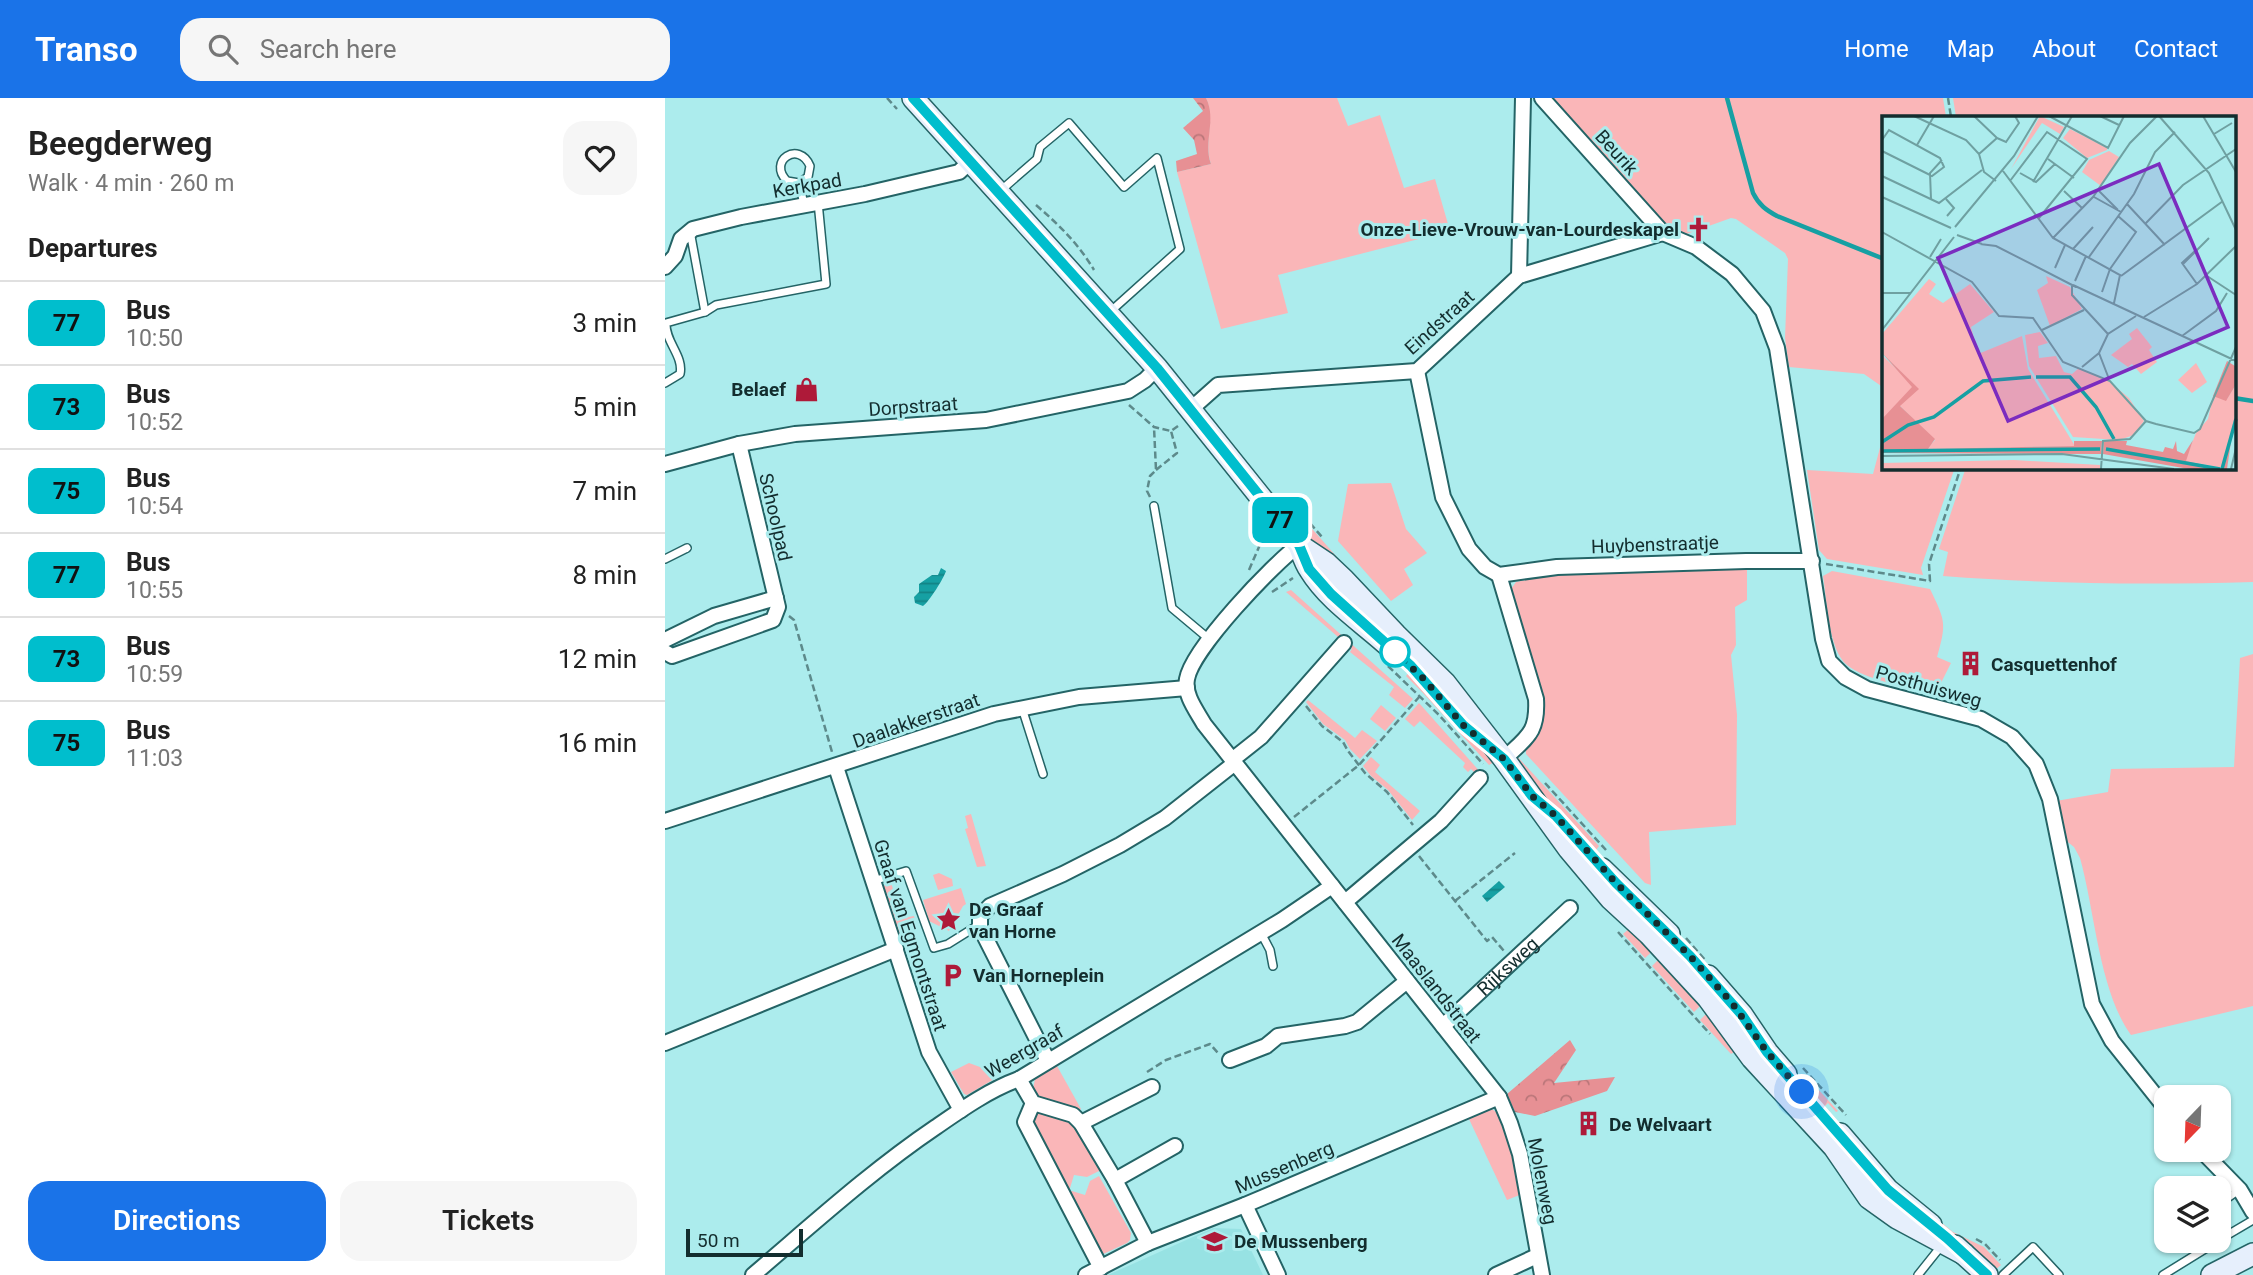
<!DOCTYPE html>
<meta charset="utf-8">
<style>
body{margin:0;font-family:Roboto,sans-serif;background:#f6f6f6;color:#222;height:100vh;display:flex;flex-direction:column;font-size:26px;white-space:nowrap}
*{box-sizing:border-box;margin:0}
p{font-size:23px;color:#767676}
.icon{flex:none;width:38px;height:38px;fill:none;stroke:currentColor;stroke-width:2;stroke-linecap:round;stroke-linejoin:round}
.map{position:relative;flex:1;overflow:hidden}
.drawer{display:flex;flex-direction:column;background:#fff;width:665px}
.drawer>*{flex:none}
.badge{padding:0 14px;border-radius:10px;font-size:24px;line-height:46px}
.needle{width:46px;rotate:203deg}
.controls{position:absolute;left:1489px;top:987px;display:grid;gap:14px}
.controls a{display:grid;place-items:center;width:77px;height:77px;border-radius:14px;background:#fff;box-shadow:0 2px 5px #0004;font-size:35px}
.scale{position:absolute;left:21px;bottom:18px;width:117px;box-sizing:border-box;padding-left:7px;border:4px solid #132d2e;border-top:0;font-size:19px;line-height:24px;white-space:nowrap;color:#132d2e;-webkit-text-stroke:5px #aceced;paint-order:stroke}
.you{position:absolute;width:35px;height:35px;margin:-18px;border:5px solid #fff;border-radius:50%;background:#1a73e8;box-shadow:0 0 0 10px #1a73e833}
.map>.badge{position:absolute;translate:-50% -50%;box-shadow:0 0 0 4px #fff}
h2{padding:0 28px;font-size:26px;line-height:63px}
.round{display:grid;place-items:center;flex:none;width:74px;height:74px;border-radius:21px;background:#f6f6f6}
.overview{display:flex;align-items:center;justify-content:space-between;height:119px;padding:0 28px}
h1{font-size:33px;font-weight:600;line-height:52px}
.primary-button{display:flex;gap:14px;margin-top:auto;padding:14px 28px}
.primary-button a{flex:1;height:80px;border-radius:21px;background:#1a73e8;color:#fff;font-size:28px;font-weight:600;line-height:80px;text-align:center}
.primary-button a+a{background:#f6f6f6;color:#222}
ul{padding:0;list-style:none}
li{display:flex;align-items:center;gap:21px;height:84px;padding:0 28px;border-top:2px solid #e0e0e0}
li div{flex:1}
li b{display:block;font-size:26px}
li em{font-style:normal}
li .badge{min-width:77px;font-weight:700;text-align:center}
header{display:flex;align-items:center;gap:42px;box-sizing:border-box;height:98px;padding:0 35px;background:#1a73e8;color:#fff}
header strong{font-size:33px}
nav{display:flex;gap:38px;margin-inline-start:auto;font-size:24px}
.search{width:490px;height:63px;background:#f6f6f6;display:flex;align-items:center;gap:18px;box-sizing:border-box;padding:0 24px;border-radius:21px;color:#767676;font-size:26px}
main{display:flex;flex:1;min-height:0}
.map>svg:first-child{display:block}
.built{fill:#97e2e3}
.grass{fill:#fab6b8}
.forest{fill:url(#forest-crowns)}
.water{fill:url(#water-rules)}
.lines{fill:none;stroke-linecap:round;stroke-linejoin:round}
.stream{stroke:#16a0a3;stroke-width:4.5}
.lane-casing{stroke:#246466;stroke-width:10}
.street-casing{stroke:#246466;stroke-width:18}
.secondary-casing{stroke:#246466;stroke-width:24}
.path{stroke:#5d8a8b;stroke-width:2.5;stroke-dasharray:7 3.5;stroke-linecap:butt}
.lane{stroke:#fff;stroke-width:7}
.street{stroke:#fff;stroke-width:14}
.secondary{stroke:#e6effc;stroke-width:21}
.line-casing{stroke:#fff;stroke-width:16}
.line{stroke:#00becd;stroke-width:10}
.walk{stroke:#132d2e;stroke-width:7;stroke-dasharray:0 12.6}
.stop-dot{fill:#fff;stroke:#00becd;stroke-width:3.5}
.labels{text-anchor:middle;stroke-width:6;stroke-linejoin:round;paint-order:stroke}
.street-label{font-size:19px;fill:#132d2e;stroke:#aceced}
.poi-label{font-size:19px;font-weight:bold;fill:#132d2e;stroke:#aceced;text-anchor:start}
.inset-river{fill:none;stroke:#16a0a3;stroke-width:3.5}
.inset-road{fill:none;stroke:#6fa0a1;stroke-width:2}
.view{fill:#7b2cbf;fill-opacity:0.15;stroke:#7b2cbf;stroke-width:3.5}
.inset-edge{fill:none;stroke:#132d2e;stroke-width:3.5}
</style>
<header>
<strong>Transo</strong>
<div class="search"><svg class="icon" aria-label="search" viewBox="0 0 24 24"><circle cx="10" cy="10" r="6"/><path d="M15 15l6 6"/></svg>Search here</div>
<nav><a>Home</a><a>Map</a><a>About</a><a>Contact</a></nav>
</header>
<main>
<section class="drawer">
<div class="overview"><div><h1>Beegderweg</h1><p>Walk · 4 min · 260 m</p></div><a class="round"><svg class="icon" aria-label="heart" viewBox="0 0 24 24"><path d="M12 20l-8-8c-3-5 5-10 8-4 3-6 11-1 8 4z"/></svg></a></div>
<h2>Departures</h2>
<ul>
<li><span class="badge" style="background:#00becd;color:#111">77</span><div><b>Bus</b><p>10:50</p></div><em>3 min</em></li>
<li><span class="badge" style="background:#00becd;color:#111">73</span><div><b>Bus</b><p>10:52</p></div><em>5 min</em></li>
<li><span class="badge" style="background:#00becd;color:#111">75</span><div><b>Bus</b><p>10:54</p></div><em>7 min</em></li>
<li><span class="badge" style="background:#00becd;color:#111">77</span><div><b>Bus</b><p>10:55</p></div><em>8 min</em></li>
<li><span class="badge" style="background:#00becd;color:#111">73</span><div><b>Bus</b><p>10:59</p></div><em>12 min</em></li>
<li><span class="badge" style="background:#00becd;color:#111">75</span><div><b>Bus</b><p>11:03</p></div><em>16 min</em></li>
</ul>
<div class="primary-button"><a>Directions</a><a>Tickets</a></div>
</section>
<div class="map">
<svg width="1588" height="1177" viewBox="0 0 1588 1177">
<defs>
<pattern id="forest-crowns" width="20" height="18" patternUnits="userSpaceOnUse" patternTransform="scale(1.75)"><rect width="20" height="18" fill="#e79094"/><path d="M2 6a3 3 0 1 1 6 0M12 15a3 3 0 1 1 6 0" fill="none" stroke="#ba7679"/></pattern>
<pattern id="water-rules" width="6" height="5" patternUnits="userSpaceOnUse" patternTransform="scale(1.75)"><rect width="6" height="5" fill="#16a0a3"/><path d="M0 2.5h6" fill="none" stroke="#138385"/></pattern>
</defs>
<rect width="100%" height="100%" fill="#aceced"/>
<!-- built -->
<path class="built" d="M548 1130 576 1131 598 1177H443Z"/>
<!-- grass -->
<g class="grass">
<path d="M541 0H672L683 28 715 17 739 90 770 81 785 133 613 177 623 215 556 231 512 74 546 66C538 43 551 21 541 0Z"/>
<path d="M885 0H1278L1281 19H1219V290L1199 276 1124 269 1120 240 1123 161 1120 155 1071 121 1066 120 1016 138 1000 128Z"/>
<path d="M1288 0H1588V484C1484 487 1382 486 1278 478L1283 454 1274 451 1301 369H1569V19H1291Z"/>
<path d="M1219 342V369H1290L1256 470 1258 477 1162 461 1154 452 1142 372 1208 376 1216 346Z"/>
<path d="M726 385 741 431 762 455 739 471 748 487 726 503 673 443 683 386Z"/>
<path d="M621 415 642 425 692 482 635 435Z"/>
<path d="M1082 470V502L1070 509 1071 547 1066 557 1072 617 1071 727 984 734 986 787 980 785 861 656V648L870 632 846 491 851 484 892 476Z"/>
<path d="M1167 473 1265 491C1280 522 1282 525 1272 559L1286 565 1270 597C1248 591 1198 581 1182 567 1163 551 1162 502 1158 478Z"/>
<path d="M626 492 748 601 740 610 724 597 729 589 685 554 687 551 621 494Z"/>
<path d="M1588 556V908L1466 937C1434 893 1430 813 1415 760L1409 749 1399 741 1391 703 1443 694 1446 671 1569 669 1575 560Z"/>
<path d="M745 573 759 587 785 619 831 663 824 667 758 595 741 578Z"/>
<path d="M643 602 690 640 697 632 712 643 695 661 685 651 680 642 658 626 641 604Z"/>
<path d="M754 605 817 676 814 679 806 671 803 674 798 669 800 665 755 623 749 629 740 621Z"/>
<path d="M716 607 731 620 720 633 705 621Z"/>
<path d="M850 656 934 748 929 755 845 659Z"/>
<path d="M706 659 715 667 710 674 755 713 747 722 723 692 706 678 698 668Z"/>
<path d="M306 716 321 768 312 769 300 731 303 730 300 718Z"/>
<path d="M274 775 287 781 288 788 273 792 268 777Z"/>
<path d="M226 785 238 820 249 818 252 830 232 836 217 788Z"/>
<path d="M296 790 301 806 298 808 284 833 264 823 258 802Z"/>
<path d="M966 829 991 850 980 860 958 836Z"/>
<path d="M998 857 1030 892 1024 897 1035 908 1029 914 987 868Z"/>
<path d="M1041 916 1067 940 1061 945 1069 954 1066 956 1035 922Z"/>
<path d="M304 965 326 973 331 980 302 997 299 996 286 974Z"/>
<path d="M392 968 416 1011 413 1013 376 1001 368 991 370 981Z"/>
<path d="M1141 978 1173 1013 1171 1014 1163 1005 1158 1010 1135 984Z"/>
<path d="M826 1011C847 1018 853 1076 857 1096L842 1102 804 1021Z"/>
<path d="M369 1012 405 1023 412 1028 436 1072 422 1079 409 1077 405 1090 398 1093 364 1022Z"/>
<path d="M434 1078 466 1135 465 1142 462 1145 434 1158 400 1097 407 1093 420 1097 425 1083Z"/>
<path d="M1267 1117 1288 1134 1319 1149 1336 1167 1329 1173 1266 1121Z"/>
</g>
<!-- forest -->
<g class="forest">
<path d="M528 0H541C552 22 538 43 546 66L512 74 511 63 532 56 529 42 518 30 538 13Z"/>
<path d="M905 942 911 952 889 985 950 979 942 993 870 1018 850 1014 842 996Z"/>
</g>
<!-- water -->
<g class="water">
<path d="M276 470 281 473C279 480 264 504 258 508L250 505 249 499 254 494V486L267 477H273Z"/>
<path d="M834 783 840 789 822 804 817 798Z"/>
</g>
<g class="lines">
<!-- stream -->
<g class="stream">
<path d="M1062 0 1088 95C1094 107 1101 112 1112 118L1219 161"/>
<path d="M1569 300 1588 303"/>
</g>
<defs>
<g id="lane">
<path d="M134 85 122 83C102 63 134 42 145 68L143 79 134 85 139 106"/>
<path d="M334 94 372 61 375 49 404 25 459 89 492 60 515 151 446 213"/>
<path d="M25 133 40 214"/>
<path d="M0 285 15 276C19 258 0 244 1 225L40 214 51 207 161 186 153 104"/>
<path d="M489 408 507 510 544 541"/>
<path d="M0 461 22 450"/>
<path d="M357 610 378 676"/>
<path d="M208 783 241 773 269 850 283 846 315 826"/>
<path d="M596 835 605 852 608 868"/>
<path d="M1554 1106 1574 1092"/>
<path d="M1554 1142 1588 1122"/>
<path d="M1253 1177 1277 1147"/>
<path d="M1338 1177 1368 1149 1394 1177"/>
<path d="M1498 1177 1553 1143"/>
</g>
<g id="street">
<path d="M877 0 998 135 1031 149 1067 176 1098 213 1112 250 1158 541 1164 563 1180 579 1202 591 1316 621 1347 639 1371 666 1385 701 1427 906 1447 943 1502 1012"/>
<path d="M0 169 10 158 16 141 28 131 76 119 200 96 294 74 306 63"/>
<path d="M854 178 858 0"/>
<path d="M752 273 778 399 804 451 820 469 834 477 892 469 1081 463H1147"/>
<path d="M526 311 553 287 752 273 854 178 998 135"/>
<path d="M0 366 74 346 130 336 321 322 463 293 480 282 492 270"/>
<path d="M634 447C608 466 527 551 522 581 519 597 531 612 539 626L834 999 845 1025 855 1056 877 1177"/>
<path d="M834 477 871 601C873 635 862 639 839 661"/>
<path d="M0 542 49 518 111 500"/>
<path d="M0 554 7 558 108 522 113 509 74 346"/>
<path d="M567 662 596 639 679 545"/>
<path d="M171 669 264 954 296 1012"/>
<path d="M0 723 329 616 414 599 522 590"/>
<path d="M680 804 776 723 815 680"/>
<path id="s1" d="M778 928 905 810"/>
<path d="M0 945 231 851"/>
<path d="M565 962 601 948 613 938 680 928 692 924 742 883"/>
<path d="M383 963 315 829V818L325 808 398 776 455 747 500 720 570 665"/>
<path d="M354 981 368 1005 408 1017 416 1025 450 1082 483 1145"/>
<path d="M368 1005 360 1024 436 1170"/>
<path d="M416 1025 487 989"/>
<path d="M1536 1052 1575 1092 1588 1114"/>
<path d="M450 1082 510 1048"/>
<path d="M580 1107 613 1177"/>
<path d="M88 1177C148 1126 206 1073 271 1029 297 1011 324 992 354 981L617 822 667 788"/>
<path d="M421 1177 483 1145 580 1107 834 999"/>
<path d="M831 1177 872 1158"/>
</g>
<g id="secondary">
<path d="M248 0 492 270 634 447C637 455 640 465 645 472 664 503 699 525 726 550"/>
<path d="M634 447 661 465 679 482 731 537 780 585 839 661 904 751 946 801 984 836 1043 900 1087 960 1169 1049 1204 1100 1232 1120 1299 1156"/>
<path d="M937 771 1004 836"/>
<path d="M1043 878 1077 917 1102 954 1121 976"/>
<path d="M1175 1036 1223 1092 1266 1127"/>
<path d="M1290 1148 1322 1177"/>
<path d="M1547 1177 1588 1156"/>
</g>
</defs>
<!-- lane casing -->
<use href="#lane" class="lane-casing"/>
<!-- street casing -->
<use href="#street" class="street-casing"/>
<!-- secondary casing -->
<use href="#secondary" class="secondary-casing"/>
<!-- path -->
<g class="path">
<path d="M222 0 232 11"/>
<path d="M1283 0 1286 19"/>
<path d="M371 107C394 127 413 145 429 172"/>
<path d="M464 307 489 329 506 333 513 328"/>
<path d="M491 372 512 355 506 333"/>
<path d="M485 399 482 393 485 378 491 372 489 329"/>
<path d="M636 420 644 424 657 439"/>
<path d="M1161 466 1265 483 1264 466 1296 369"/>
<path d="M584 472 597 442 599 432"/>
<path d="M607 494 628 480"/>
<path d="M124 518 129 522 167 654"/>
<path d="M723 568 774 617 818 666"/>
<path d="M641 608 657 628 678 644 683 653 700 675 722 694 748 727"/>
<path d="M880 685 941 752"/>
<path d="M629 719 694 667 755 598"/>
<path d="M754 758 822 843 827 839 839 853"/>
<path d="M790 803 850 755"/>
<path d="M953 834 1045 936"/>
<path d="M1021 840 1040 862"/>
<path d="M1138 970 1181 1017"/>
<path d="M482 974 501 962 545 946 553 955"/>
<path d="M1311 1141 1320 1146 1335 1162"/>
</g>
<!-- lane -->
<use href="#lane" class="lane"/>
<!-- street -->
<use href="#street" class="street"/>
<!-- secondary -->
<use href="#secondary" class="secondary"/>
</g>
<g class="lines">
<defs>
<path id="line" d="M248 0 492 270 634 447 644 471 666 496 746 568 798 627 839 661 867 698 891 718 951 785 1025 858 1077 917 1102 954 1223 1092 1282 1140 1322 1177"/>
</defs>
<!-- line casing -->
<use href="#line" class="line-casing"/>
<!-- line -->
<use href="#line" class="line"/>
<!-- walk -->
<path class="walk" d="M730 554 760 582 798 627 839 661 867 698 891 718 951 785 1025 858 1067 905 1102 954 1137 994"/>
</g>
<!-- icons -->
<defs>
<symbol id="church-bare" viewBox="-9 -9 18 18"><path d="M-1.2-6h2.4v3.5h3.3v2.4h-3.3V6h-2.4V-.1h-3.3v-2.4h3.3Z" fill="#ae1a39" stroke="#aceced" stroke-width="2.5" paint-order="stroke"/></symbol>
<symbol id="shop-bare" viewBox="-9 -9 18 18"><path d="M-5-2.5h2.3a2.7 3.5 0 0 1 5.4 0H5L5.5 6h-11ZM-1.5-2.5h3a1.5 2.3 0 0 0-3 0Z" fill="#ae1a39" stroke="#aceced" stroke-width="2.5" paint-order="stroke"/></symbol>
<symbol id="building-bare" viewBox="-9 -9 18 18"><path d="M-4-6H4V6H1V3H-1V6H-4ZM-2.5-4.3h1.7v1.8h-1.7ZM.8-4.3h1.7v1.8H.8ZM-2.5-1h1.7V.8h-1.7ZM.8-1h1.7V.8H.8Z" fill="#ae1a39" stroke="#aceced" stroke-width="2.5" paint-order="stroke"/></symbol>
<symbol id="sight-bare" viewBox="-9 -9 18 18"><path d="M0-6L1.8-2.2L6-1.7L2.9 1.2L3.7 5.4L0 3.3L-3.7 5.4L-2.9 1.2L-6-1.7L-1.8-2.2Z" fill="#ae1a39" stroke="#aceced" stroke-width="2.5" paint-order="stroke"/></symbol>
<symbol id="parking-bare" viewBox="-9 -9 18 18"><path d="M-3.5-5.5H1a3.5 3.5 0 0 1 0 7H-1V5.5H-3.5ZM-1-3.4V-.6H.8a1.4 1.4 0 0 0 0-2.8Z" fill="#ae1a39" stroke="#aceced" stroke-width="2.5" paint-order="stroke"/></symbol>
<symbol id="school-bare" viewBox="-9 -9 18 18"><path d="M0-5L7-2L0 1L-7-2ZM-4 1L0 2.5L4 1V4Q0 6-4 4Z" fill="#ae1a39" stroke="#aceced" stroke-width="2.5" paint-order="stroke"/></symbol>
</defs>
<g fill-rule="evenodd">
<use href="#church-bare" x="1016" y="114" width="35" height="35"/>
<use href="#shop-bare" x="124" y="274" width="35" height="35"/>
<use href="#building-bare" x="1288" y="548" width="35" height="35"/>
<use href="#sight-bare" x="266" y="804" width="35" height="35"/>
<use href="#parking-bare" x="270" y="860" width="35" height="35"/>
<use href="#building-bare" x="906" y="1008" width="35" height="35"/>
<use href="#school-bare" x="532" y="1126" width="35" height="35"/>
</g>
<!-- markers -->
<circle class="stop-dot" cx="730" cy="554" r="14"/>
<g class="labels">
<!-- street labels -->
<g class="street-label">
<text transform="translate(952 54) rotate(48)" y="7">Beurik</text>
<text transform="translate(142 87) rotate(-10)" y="7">Kerkpad</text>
<text transform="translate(774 224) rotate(-42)" y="7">Eindstraat</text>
<text transform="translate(248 308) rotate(-4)" y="7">Dorpstraat</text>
<text transform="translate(111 419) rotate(77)" y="7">Schoolpad</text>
<text transform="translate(990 446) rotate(-2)" y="7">Huybenstraatje</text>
<text transform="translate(1264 588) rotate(16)" y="7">Posthuisweg</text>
<text transform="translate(251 622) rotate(-19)" y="7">Daalakkerstraat</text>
<text transform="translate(246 837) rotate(72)" y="7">Graaf van Egmontstraat</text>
<text dy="7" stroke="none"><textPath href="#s1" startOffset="88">Rijksweg</textPath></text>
<text transform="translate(772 890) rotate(52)" y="7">Maaslandstraat</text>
<text transform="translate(359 953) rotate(-30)" y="7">Weergraaf</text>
<text transform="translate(619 1069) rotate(-23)" y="7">Mussenberg</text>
<text transform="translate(878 1083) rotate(79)" y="7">Molenweg</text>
</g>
<!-- poi labels -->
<g class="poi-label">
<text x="1014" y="138" text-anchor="end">Onze-Lieve-Vrouw-van-Lourdeskapel</text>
<text x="121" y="298" text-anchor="end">Belaef</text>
<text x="1326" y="573">Casquettenhof</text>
<text x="304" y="818">De Graaf<tspan x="304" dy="22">van Horne</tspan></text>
<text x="308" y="884">Van Horneplein</text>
<text x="944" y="1033">De Welvaart</text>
<text x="569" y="1150">De Mussenberg</text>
</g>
</g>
<!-- overview -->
<g transform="translate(1217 18)">
<rect width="354" height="354" fill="#aceced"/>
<path d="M158 0 182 11 178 18 160 7 129 53ZM188 13 225 32V34L205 42 181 22ZM227 35 237 41 219 70 200 56 207 44ZM164 160 188 171 200 193 168 210 155 174 166 167ZM47 163 54 168 47 178 61 187 88 168 112 196 89 211 96 238 140 220 146 253 193 330 45 333 53 324 18 290 0 305V239L34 272 23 284 36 273 0 237V218ZM255 212 270 231 267 234 275 246 259 258 250 248 246 251 229 239 250 223 247 218ZM158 216 166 227 156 230 157 242 174 240 182 256 190 258 197 252 228 266 247 282 262 305 252 319 237 324 191 321 147 250 143 219ZM314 247 325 266 310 277 296 264ZM353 270V298L342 352 303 345 314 317 326 303 331 280 345 283ZM132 344 218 349V353H0V347Z" fill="#fab6b8"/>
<path d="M0 237 37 273 18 290 53 323 46 333 192 330V325H220L219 338 0 337V303L30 271ZM345 245 353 250V270L344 285 331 280ZM353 298 345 353H307L221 338 222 325H245L244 329 281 336 283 331 291 333 294 325 295 335 302 338 311 324 304 345 341 353Z" fill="#e79094"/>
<path class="inset-river" d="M154 261H188L214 291 232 323M0 326 26 309 52 301 101 265 149 261M224 333 338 353M0 335 218 333M340 353 354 303"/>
<path class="inset-road" d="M32 0 84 24 97 38 102 56 114 65M92 0 115 22M167 0 226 32 242 0M218 0 237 9M277 0 327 57 354 114M321 0 354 56M332 18 350 7M0 24 7 14 58 42 62 51 50 60 0 35M35 29 52 0M97 38 115 22 124 26 137 7 133 0M166 43 192 62M121 55 171 122 238 159 232 187M138 57 154 66 173 48M0 60 57 87 100 54M128 65 165 16 205 43 157 102M151 66 190 0M182 75 200 92M217 75 236 94M0 81 69 112M212 81 239 96M49 83 48 57 60 44M64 83 72 92 65 100M245 88 283 129M264 107 301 69 354 33M73 111 132 40 156 0M0 116 90 166 117 200 151 202 181 246 228 265 264 305 274 308 312 317 318 313 354 231M75 119 100 128M171 122 211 81 248 27 275 0M98 128 114 130 194 171M191 133 211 111M314 134 300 147 315 168M48 141 59 123M207 141 252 78 273 36 293 16M301 148 327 122M173 152 183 129M228 153 254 116 236 100M239 160 341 85M325 160 354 179M193 165 204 140M190 169V179L226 218M191 169 354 245M220 176 228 153M0 177H28M262 201 315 168 354 130M0 214 72 121M160 214 202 194M300 220 334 195 345 177M217 237 227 263M200 251 217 237 226 218 254 200M0 340 180 338 292 353M219 353 221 325 248 323 264 305M349 353 354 332"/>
<path class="view" d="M277 48 346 211 126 305 56 142Z"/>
<rect width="354" height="354" class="inset-edge"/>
</g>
</svg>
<div class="controls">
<a><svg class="needle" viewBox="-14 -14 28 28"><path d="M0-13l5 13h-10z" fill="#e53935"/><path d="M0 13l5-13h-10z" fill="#767676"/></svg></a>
<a><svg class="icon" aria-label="layers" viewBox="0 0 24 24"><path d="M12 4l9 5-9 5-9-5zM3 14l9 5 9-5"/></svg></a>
</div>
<div class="scale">50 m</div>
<div class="you" style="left:1137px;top:994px"></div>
<b class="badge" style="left:615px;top:422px;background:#00becd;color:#111">77</b>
</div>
</main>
